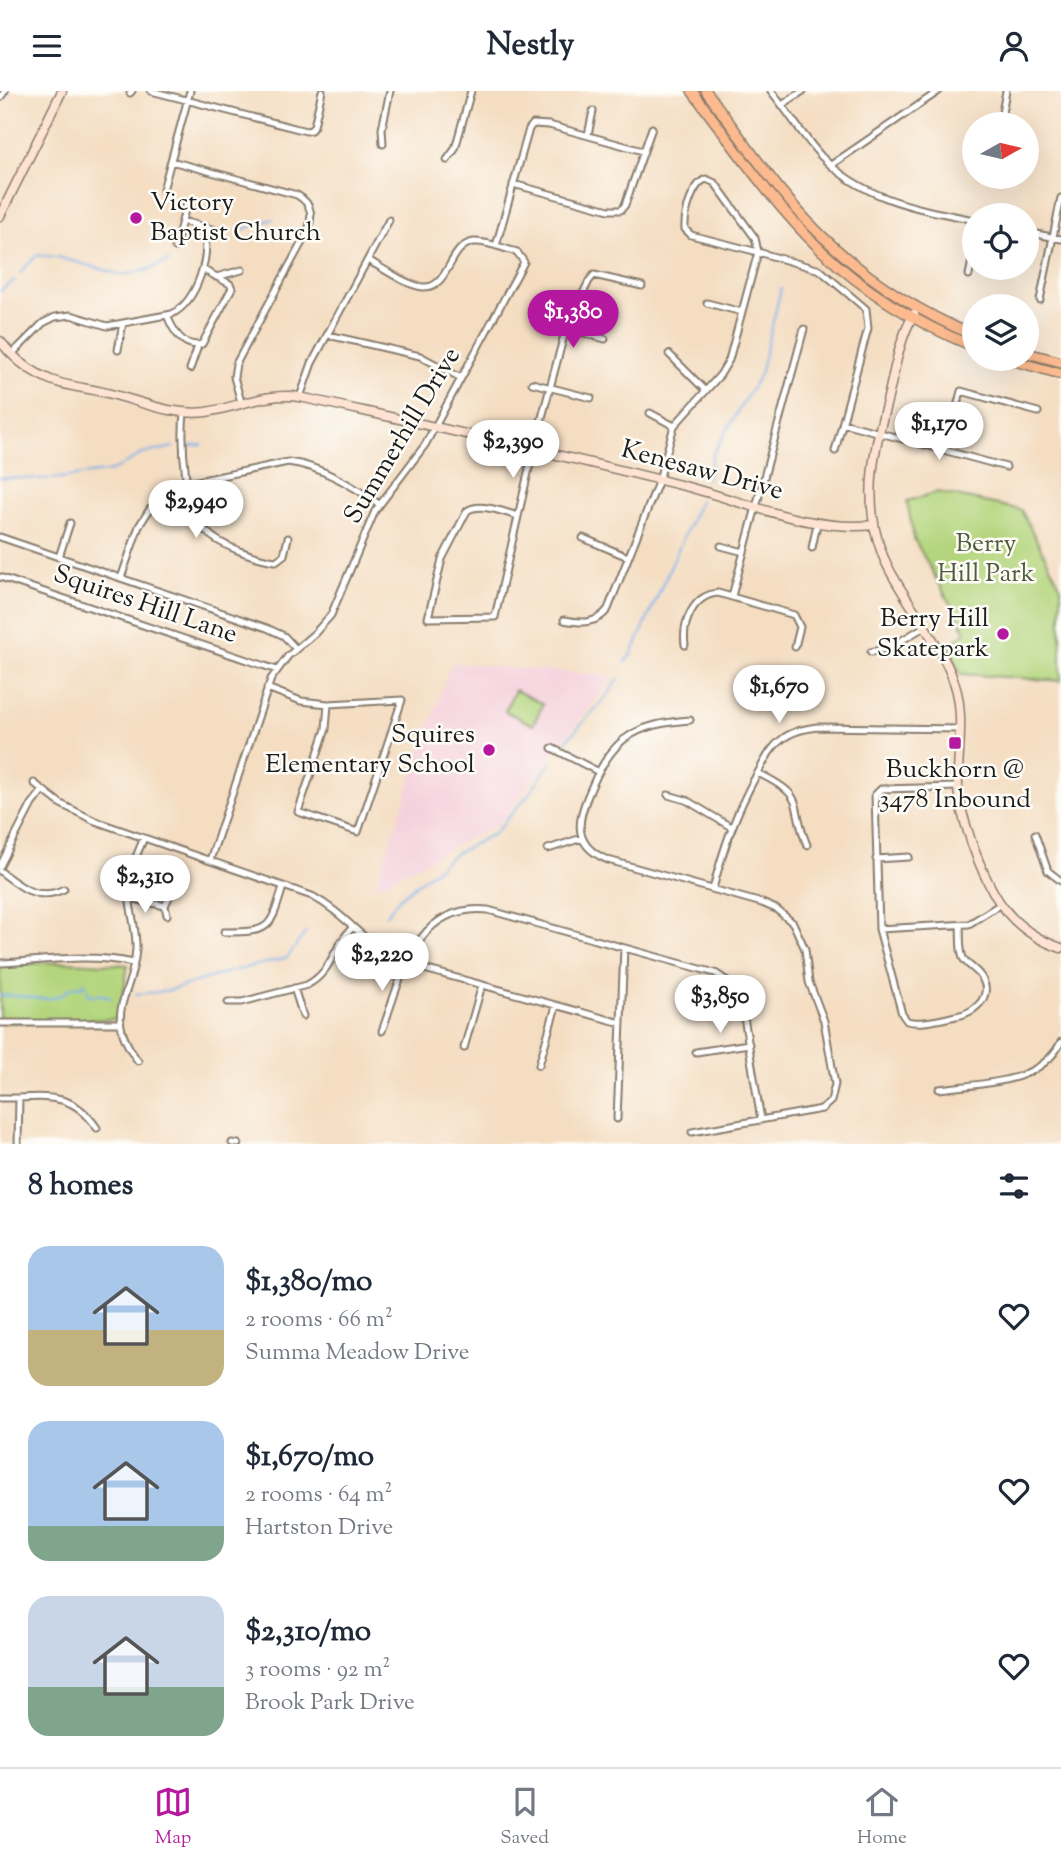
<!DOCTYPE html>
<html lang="en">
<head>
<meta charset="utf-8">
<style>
	:root { --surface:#fff; --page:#f2f2f3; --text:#1f2937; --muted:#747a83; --line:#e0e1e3; --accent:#b5179e }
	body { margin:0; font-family:"Sorts Mill Goudy",serif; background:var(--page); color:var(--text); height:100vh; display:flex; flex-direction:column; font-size:26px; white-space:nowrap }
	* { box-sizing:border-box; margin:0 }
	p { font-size:23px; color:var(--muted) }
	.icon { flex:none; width:38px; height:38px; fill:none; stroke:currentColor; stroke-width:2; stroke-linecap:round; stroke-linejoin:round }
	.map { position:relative; height:1053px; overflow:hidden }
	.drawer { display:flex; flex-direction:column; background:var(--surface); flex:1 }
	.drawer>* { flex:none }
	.needle { width:46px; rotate:82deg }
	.controls { position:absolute; left:962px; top:21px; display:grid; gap:14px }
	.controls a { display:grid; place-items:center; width:77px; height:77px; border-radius:50%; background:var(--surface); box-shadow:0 7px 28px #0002; font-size:35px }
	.price { position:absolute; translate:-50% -60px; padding:0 16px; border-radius:24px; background:#fff; color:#222; font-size:23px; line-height:46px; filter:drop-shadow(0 2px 4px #0008) }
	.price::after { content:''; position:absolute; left:50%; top:42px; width:21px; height:16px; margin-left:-10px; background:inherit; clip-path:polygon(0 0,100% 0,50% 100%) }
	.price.selected { background:var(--accent); color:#fff }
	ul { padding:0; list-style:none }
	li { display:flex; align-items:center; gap:21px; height:175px; padding:0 28px }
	li span { display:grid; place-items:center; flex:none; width:196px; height:140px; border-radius:21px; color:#555 }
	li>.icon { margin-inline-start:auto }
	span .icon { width:84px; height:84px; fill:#fffc; stroke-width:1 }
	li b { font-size:30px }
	h2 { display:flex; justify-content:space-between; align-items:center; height:84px; padding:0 28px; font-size:30px }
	header { display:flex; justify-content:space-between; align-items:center; height:91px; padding:0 28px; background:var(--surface); font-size:32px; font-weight:700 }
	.tabs { display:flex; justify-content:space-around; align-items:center; height:98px; border-top:2px solid var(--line); background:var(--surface); font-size:19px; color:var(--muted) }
	.tabs a { display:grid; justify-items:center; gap:4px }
	.tabs .selected { color:var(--accent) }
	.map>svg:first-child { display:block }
	.built { fill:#f5cfdb }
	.green { fill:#b4d57d; stroke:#68784c; stroke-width:2 }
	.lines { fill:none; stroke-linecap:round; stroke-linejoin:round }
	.stream { stroke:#7cb0e9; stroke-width:2 }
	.street-casing { stroke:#887c6e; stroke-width:9 }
	.secondary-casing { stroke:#887c6e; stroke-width:11 }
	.primary-casing { stroke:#887c6e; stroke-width:12 }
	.street { stroke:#fff; stroke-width:5 }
	.secondary { stroke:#fee3d2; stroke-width:8 }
	.primary { stroke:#fcba8e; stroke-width:9 }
	.poi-dot { fill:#b5179e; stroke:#fdfcf7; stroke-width:2.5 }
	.labels { text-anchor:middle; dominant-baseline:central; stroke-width:5; stroke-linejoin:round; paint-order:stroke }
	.poi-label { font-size:26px; fill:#1c1c1c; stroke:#fdfcf7; text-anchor:end }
	.street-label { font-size:26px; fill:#1c1c1c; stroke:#fdfcf7 }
	.park-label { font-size:26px; fill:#515d3e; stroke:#fdfcf7 }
</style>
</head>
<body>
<header><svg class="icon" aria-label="menu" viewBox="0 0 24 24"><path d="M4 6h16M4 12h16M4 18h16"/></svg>Nestly<svg class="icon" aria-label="person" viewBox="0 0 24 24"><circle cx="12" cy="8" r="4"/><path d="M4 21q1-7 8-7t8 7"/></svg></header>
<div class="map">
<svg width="1061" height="1053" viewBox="0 0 1061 1053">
	<rect width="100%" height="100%" fill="#fdfcf7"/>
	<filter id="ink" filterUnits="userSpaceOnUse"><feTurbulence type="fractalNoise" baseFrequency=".0143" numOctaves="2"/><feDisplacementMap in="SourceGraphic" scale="14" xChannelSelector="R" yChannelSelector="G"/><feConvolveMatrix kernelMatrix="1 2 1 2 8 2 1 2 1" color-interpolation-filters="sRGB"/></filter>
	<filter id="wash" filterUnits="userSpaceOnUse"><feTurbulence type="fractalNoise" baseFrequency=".00686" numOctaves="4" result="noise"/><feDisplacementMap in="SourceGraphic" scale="28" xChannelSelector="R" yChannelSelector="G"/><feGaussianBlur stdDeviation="1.57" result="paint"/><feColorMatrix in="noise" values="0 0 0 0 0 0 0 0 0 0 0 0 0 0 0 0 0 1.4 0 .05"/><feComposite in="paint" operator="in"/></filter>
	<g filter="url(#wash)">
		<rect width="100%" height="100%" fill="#f4ddc1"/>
		<path class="built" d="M451,572L614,585L498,733L375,796Z"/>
		<path class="green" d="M938,401L1021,419L1061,496V590L961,583L948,555L966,541L914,448L907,410Z
			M515,599L543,613L533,634L505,620Z
			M65,871L128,874L119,928L0,932V874Z"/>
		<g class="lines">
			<path class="stream" d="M240,139L273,128
				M20,182L37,164L57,166L123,184L147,179L169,170
				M0,200L15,189
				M190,355L202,354
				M0,387L52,388L112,380L142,363L173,356
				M707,389L713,363L760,283L781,198
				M625,571L632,563L700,409
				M566,650L608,604L619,587
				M386,824L400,806L455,763L495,742L529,703L551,671
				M136,903L167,900L228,881L287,867L306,841
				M0,905C27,901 50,919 71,896H81L85,892L89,904H105L111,907
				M1060,1053L1061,1052"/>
		</g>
	</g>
	<g filter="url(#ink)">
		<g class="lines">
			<g class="street-casing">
				<path id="street" d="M151,0L306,40L311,39L314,35L322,0
					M771,0C788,21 803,45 821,65C863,109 919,118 975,129
					M130,2L132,0
					M0,7L5,0
					M782,14L803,0
					M1000,33L1006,0
					M588,44L593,20
					M383,53L382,38L390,0
					M447,69L455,58L471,0
					M171,70L297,104C313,113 313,126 307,142L236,273L234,286L241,311
					M831,74L939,0
					M706,88L715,92L755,147L758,161L691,144L685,138C684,124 692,93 706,88Z
					M513,93L609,119H621L625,114L652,37
					M163,99L190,0
					M182,130L216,139
					M1027,141L1061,148
					M496,155L529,38L533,33L549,34L643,60
					M175,156L186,115
					M969,184L975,155
					M216,186L242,179
					M1040,209L1061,107
					M707,212L742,221
					M167,224C173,240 184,258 202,253L232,197L230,193L202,178
					M566,237L605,248
					M328,244L420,265L461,287
					M118,259L123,232
					M12,263L43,232L55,226L71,224L107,235L172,223C197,210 212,164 203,136
					M669,263L705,299
					M190,278L198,255
					M532,292L591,307
					M300,306L312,272L389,129
					M184,321C181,352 184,419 207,441C220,455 258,468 276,470L284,464L288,447
					M650,322L674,335
					M843,332L1006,376
					M946,359L961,300L1038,321
					M518,425C503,421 480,411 467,420L442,468L428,527L495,526L533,360L566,237L589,190L594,184L642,195
					M0,446L267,537L284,545L296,558
					M583,447L628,466
					M721,455L744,461
					M812,457L817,433
					M59,466L70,432
					M0,486L277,579
					M121,487L139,435L150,418L165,405L188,392L288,371C321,375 353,395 379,413
					M732,505L804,238
					M564,529C581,532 596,534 608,518L659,389L674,335L720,284L729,269L758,161L820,179L866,218L868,237L835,360
					M685,554C682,532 693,504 718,502L794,524L800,536L795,556
					M871,561L889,557L924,536
					M267,597L301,610L328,613
					M402,609L358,741L298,721L326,638L328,613Z
					M690,629C666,631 643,634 623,649C609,661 600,677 593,693C579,724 568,753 608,769L762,812L776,818L793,832L805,858L809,891L824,930L835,993L831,1010L822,1018L692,1041
					M552,657L599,681
					M758,682C809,707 789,710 807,754
					M34,692L61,713L95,730L312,805C349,825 366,856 406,873L621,932
					M958,696L881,698L875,704L879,838L902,923L907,930C921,934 941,928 956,925C976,922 996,903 979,883C974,877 967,874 963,867C959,857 961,845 960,834
					M668,704L686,709L731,736
					M1035,743L1048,780L1061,790
					M548,758L582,747
					M876,768L909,766
					M210,769L271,588L288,565L315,542L331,524L375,420L425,354L524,171L517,161C504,158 488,150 474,151C448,154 450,198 423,196C408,195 382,177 368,169
					M0,775L32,713L43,699
					M0,780C20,796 38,811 64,798
					M713,798C723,758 736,721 756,685C764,672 769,658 781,649C792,640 804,638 817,636L960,638
					M130,807L165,815
					M167,824L165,815L169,806
					M879,838L969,833L999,814
					M224,841C270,841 270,839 283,796
					M0,872C45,870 88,862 133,872
					M294,897L303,925
					M228,911H242L307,894C333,880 332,857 352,837
					M0,932H120
					M382,940C402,886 414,812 488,819L715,882C729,890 737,899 742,914L761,1029
					M464,957L482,894
					M696,961L749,953
					M138,970C101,920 133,907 136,858C137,838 129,818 129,799C129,780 137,763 144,747
					M539,974L556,915
					M939,998C981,992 1040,994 1061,951
					M0,1007C42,1008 70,997 97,1037
					M617,1028L624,857
					M232,1052L238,1053
					M18,1053L19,1007"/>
			</g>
			<g class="secondary-casing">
				<path id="secondary" d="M0,125L62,0
					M914,223C898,249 894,285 886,314C872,365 863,415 883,465C892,487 906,506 918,525C933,549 950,573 957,601C964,632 957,665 958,696C959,716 966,734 972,753C990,802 1008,839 1061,857
					M0,250C11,264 24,276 40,284C62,296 84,296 107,302C140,310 171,325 206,321C239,316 266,301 300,306C430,335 560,363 688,396C749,412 811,441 874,434"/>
			</g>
			<g class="primary-casing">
				<path id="primary" d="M692,0C733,54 772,112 821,159C866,202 918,233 975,256
					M706,0C746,53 784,112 835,157C877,195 923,223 975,245
					M1027,262L1061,271
					M1008,268L1061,283"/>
			</g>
			<use href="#street" class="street"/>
			<use href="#secondary" class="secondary"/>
			<use href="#primary" class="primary"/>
		</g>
	</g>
	<g class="poi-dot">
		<circle cx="136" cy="127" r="7"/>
		<circle cx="1003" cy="543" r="7"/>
		<rect x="948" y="645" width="14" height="14" rx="3.5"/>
		<circle cx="489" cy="659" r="7"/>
	</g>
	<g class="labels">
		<g class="poi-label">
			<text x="150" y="112" text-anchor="start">Victory<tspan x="150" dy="30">Baptist Church</tspan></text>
			<text x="989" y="528">Berry Hill<tspan x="989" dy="30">Skatepark</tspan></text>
			<text x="475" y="644">Squires<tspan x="475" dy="30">Elementary School</tspan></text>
			<text x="955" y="679" text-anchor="middle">Buckhorn @<tspan x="955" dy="30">3478 Inbound</tspan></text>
		</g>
		<g class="street-label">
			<text transform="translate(403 345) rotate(-59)">Summerhill Drive</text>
			<text transform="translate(702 380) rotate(15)">Kenesaw Drive</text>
			<text transform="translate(145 514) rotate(19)">Squires Hill Lane</text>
		</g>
		<g class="park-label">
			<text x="986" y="453">Berry<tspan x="986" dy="30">Hill Park</tspan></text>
		</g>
	</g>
</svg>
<div class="controls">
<a><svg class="needle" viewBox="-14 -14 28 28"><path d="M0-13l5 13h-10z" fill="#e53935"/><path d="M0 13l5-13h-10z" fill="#747a83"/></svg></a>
<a><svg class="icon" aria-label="locate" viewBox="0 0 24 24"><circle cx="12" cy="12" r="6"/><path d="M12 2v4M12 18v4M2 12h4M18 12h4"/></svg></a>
<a><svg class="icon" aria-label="layers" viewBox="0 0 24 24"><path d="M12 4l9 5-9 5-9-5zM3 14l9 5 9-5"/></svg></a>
</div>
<b class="price selected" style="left:573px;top:259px">$1,380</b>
<b class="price" style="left:939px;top:371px">$1,170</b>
<b class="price" style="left:513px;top:389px">$2,390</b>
<b class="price" style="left:196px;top:449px">$2,940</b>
<b class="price" style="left:779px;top:634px">$1,670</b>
<b class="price" style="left:145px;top:824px">$2,310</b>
<b class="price" style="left:382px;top:902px">$2,220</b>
<b class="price" style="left:720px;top:944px">$3,850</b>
</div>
<section class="drawer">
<h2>8 homes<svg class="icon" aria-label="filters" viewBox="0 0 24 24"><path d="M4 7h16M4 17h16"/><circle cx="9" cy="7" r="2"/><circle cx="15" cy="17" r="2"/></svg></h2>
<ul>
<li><span style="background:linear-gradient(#a9c7e8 60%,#c2b280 0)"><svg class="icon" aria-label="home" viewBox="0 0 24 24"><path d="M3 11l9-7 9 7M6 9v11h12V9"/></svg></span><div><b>$1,380/mo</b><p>2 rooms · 66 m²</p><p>Summa Meadow Drive</p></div><svg class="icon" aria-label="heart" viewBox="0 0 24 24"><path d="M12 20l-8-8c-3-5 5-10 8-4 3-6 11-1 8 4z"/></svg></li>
<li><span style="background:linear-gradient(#a9c7e8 75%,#7fa58c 0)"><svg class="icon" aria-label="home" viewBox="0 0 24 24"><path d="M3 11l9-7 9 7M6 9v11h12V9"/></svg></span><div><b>$1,670/mo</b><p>2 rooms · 64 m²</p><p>Hartston Drive</p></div><svg class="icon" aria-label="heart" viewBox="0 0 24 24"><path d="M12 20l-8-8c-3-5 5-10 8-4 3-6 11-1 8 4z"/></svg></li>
<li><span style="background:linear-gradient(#c9d6e8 65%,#7fa58c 0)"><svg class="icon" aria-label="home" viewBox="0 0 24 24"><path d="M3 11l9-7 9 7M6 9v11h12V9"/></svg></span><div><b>$2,310/mo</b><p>3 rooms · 92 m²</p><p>Brook Park Drive</p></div><svg class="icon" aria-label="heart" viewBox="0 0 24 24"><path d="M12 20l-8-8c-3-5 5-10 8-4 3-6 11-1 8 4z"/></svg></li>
</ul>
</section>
<nav class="tabs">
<a class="selected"><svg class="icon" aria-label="map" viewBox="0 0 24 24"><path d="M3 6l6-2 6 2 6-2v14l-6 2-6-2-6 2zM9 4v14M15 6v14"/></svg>Map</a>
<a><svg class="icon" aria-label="saved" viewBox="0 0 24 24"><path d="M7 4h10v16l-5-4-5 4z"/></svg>Saved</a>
<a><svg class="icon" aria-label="home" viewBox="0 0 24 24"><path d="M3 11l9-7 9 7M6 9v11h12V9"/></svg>Home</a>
</nav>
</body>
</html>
